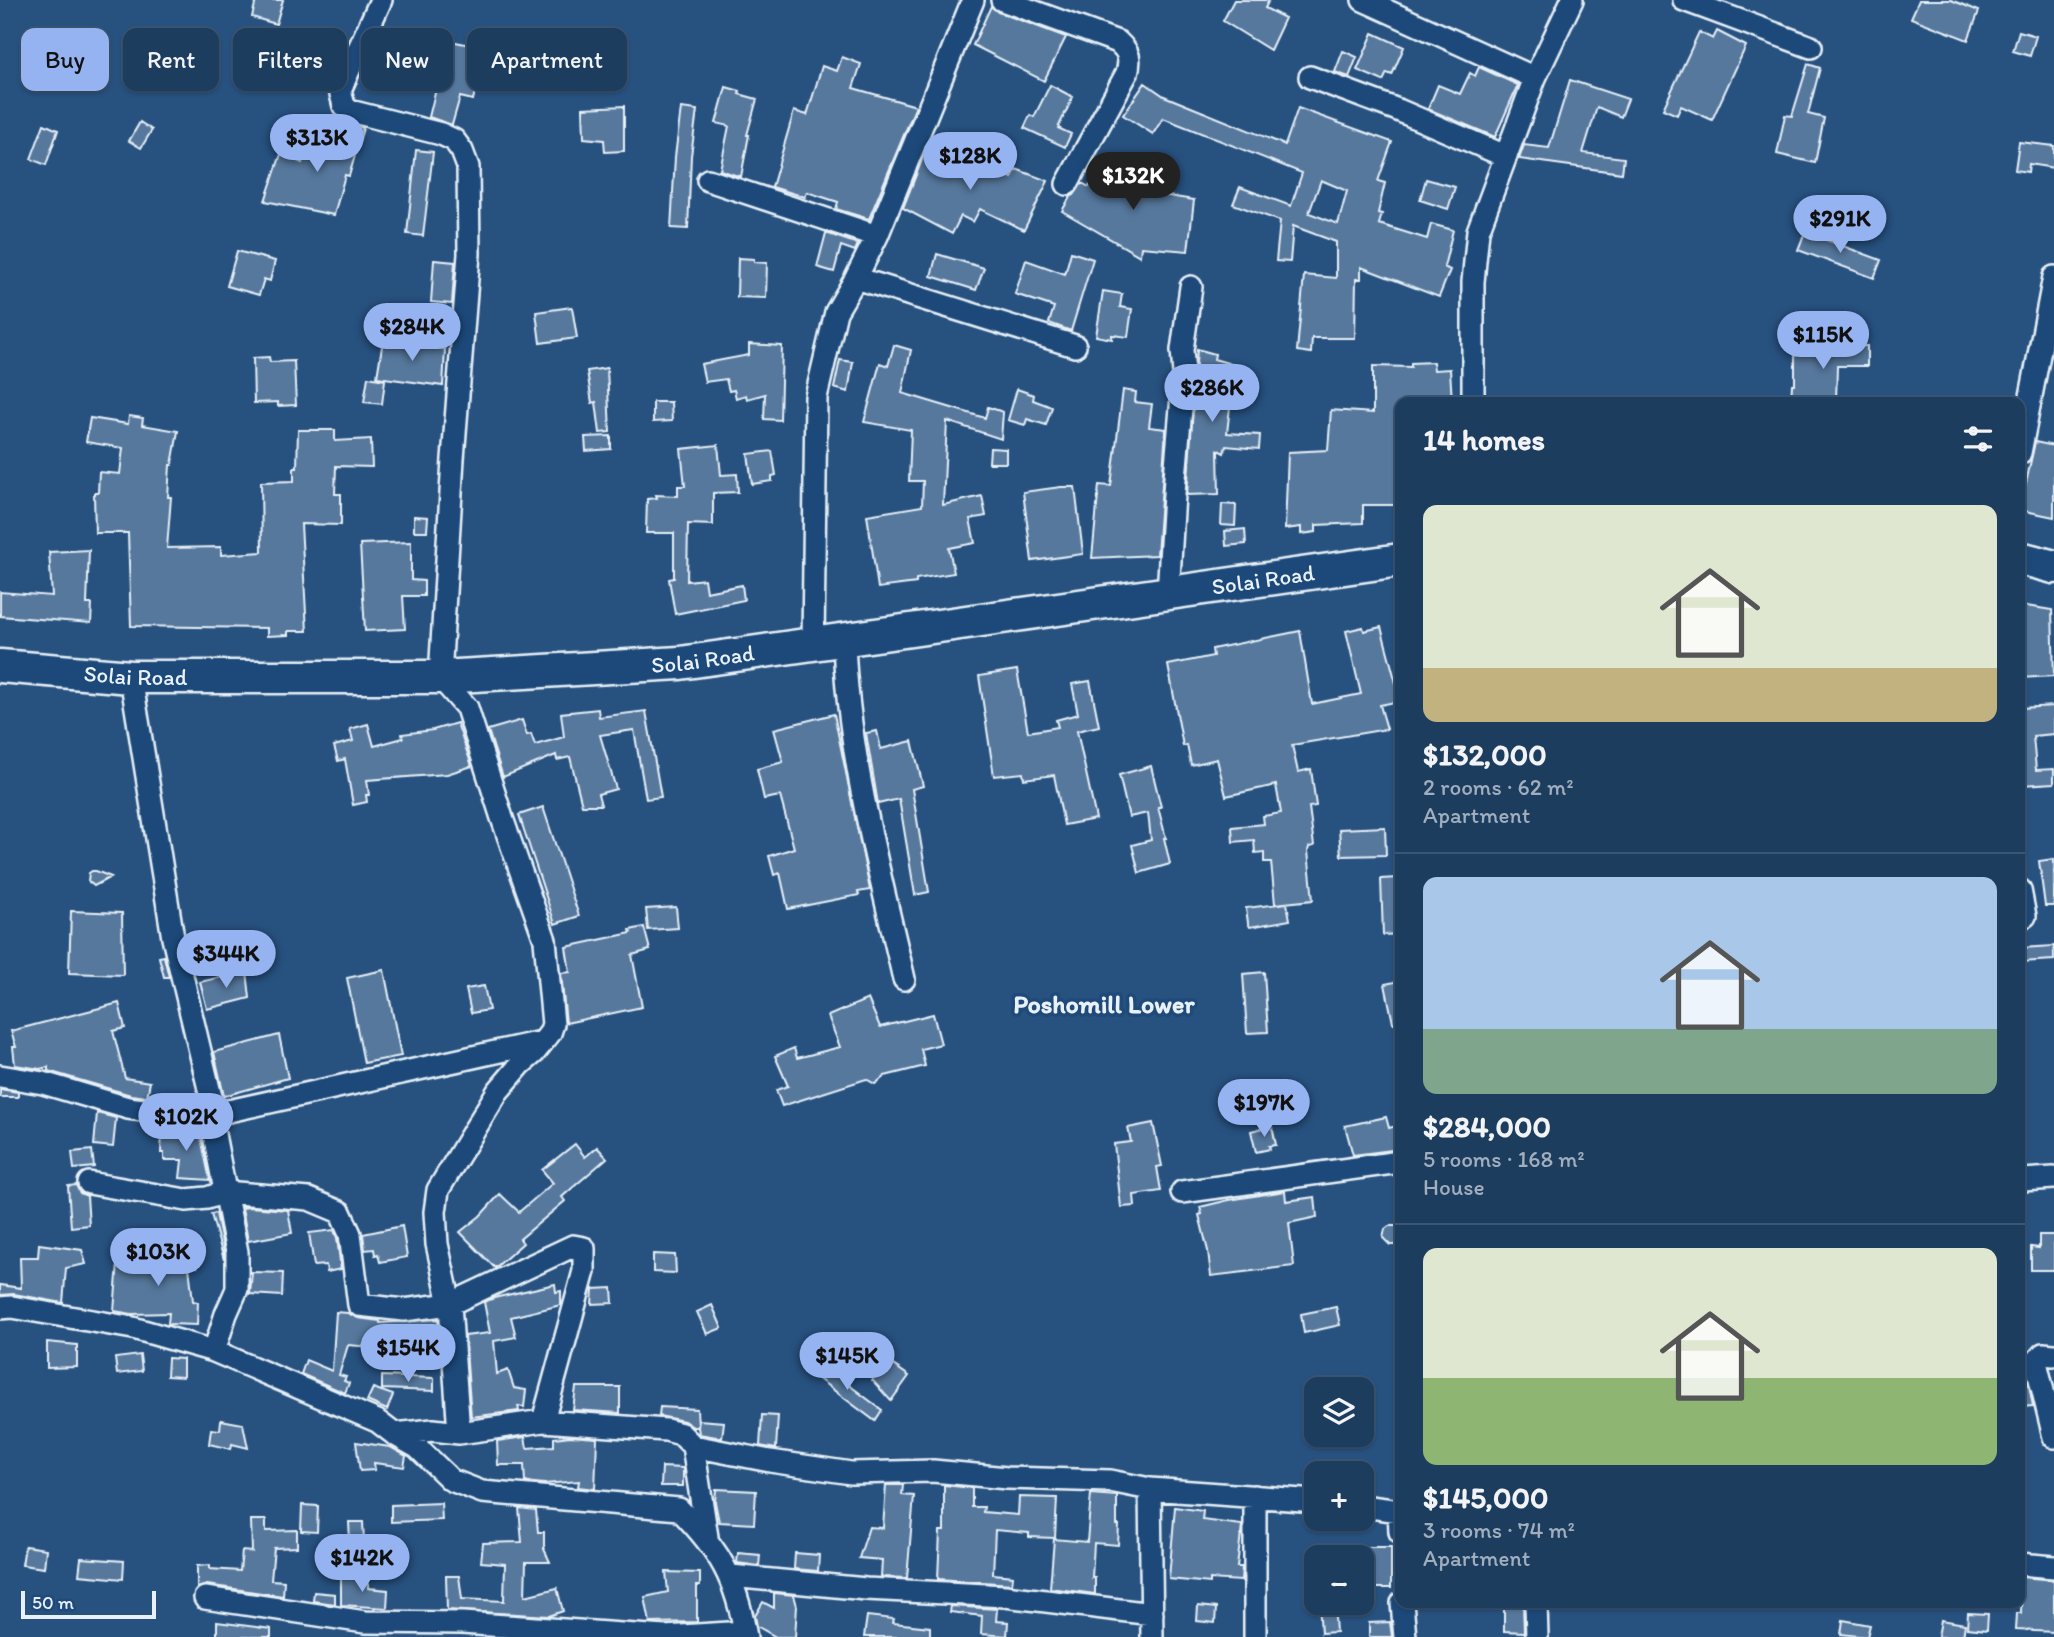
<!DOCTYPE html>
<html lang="en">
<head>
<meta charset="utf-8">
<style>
	:root { --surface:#1d3d5f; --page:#2a4868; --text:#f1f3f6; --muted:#a0aebd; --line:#3b5674; --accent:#95b2f1 }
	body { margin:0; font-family:Itim,sans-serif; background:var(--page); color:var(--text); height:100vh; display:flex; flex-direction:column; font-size:26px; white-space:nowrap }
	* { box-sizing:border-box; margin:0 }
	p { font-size:23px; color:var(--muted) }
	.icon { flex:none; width:38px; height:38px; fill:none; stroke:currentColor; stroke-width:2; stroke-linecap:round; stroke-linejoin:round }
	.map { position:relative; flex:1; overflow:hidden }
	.drawer { position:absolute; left:1395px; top:397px; width:630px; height:1211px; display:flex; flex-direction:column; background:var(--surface); border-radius:14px; box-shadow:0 2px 5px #0004,0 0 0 2px var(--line) }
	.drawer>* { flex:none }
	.hud { position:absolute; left:21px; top:28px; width:665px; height:63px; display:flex; gap:14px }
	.buttons { position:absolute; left:1304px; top:1377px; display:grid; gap:14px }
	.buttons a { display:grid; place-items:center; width:70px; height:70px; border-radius:14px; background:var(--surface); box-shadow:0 2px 5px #0004,0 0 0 2px var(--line); font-size:35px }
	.scale { position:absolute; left:21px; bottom:18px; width:135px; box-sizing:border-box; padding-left:7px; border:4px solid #e8f1f8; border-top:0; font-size:19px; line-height:24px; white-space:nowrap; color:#e8f1f8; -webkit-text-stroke:5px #1f4a7a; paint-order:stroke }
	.price { position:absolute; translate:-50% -60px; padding:0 16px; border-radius:24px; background:var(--accent); color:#111; font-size:23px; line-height:46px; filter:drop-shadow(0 2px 4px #0008) }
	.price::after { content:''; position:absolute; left:50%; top:42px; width:21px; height:16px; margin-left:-10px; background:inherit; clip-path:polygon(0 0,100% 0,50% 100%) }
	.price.on { background:#222; color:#fff }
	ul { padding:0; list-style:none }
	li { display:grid; align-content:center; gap:14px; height:371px; padding:0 28px }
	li+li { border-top:2px solid var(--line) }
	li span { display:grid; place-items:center; height:217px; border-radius:14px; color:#555 }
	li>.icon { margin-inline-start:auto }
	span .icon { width:126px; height:126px; fill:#fffc; stroke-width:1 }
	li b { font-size:30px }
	h2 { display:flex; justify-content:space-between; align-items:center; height:84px; padding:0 28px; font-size:30px }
	.tag { padding:0 24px; border-radius:14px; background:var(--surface); box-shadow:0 2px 5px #0004,0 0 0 2px var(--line); font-size:24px; line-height:63px }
	.tag.on { background:var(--accent); color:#111 }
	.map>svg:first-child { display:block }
	.building { fill:#57789d; stroke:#e8f1f8; stroke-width:2; fill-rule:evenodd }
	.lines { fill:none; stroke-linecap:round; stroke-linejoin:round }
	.minor-casing { stroke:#e8f1f8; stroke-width:26 }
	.highway-casing { stroke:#e8f1f8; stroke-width:37 }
	.minor { stroke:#1f4a7a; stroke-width:21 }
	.highway { stroke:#1f4a7a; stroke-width:32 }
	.labels { text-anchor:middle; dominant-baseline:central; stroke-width:7; stroke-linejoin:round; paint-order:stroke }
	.street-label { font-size:23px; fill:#e8f1f8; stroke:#1f4a7a }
	.quarter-label { font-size:26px; font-weight:bold; fill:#e8f1f8; stroke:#1f4a7a }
</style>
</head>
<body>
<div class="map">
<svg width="2054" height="1637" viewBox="0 0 2054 1637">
	<rect width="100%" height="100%" fill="#27517f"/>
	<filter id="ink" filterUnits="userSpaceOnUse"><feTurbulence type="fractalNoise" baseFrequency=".0143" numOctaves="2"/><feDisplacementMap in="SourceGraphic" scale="14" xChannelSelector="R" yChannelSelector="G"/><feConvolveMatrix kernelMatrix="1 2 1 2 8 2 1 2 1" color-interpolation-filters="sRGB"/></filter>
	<g filter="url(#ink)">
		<path class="building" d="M256,0H283L276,24L252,17Z
			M1234,0H1269L1265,8L1285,18L1270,50L1223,21Z
			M1919,0H1951L1979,11L1968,40L1911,18Z
			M991,6L998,12L1066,37L1044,81L973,45Z
			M1717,31L1746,46L1712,120L1681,106L1677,115L1663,109L1699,32L1713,39Z
			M2019,31L2036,36L2030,56L2013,51Z
			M406,32L419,38L402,74L390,69Z
			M1373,33L1404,47L1392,75L1387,73L1383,81L1357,70Z
			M446,40L485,48L473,100L460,97L452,125L429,117L439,77L411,72L414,50L443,55Z
			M1343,51L1357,57L1349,77L1335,72Z
			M842,57L861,64L853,88L916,106L869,219L836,209L838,202L807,192L805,197L772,187L794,111L807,115L822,66L837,71Z
			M1808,64L1820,68L1808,114L1824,118L1815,163L1777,154L1785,115L1792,116Z
			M1479,67L1518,85L1495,137L1428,109L1438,85L1460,94L1470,73L1475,76Z
			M1570,80L1628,99L1621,117L1597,107L1583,153L1624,158L1622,173L1519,159L1524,145L1549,148Z
			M1145,83L1164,96L1285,145L1298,108L1392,142L1378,181L1385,183L1378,213L1382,214L1379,224L1427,239L1431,224L1453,230L1444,267L1450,270L1439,297L1361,267V279H1356L1355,338H1312L1311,353L1297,351L1304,275L1336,278V242L1293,226L1290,262L1276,261L1280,221L1233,204L1240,187L1291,206L1302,173L1163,118L1153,134L1123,115ZM1321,180L1347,191L1338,224L1309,213Z
			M1050,85L1073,97L1058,128L1071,134L1065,147L1024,128L1030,115L1034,117Z
			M726,87L740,91L739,94L757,99L747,135H749L741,177L720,170L729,126L716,123Z
			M624,106V151L605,152L604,140L584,138L583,108Z
			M681,108L697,110L691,156L688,229L671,228L675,157Z
			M338,119L363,128L349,176L345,175L334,215L265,201L281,154L302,163L306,152L325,158Z
			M140,122L152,130L141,148L129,141Z
			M44,124L58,130L46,165L31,159Z
			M929,142L1000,175L1001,173L1012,178L1016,169L1048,181L1024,230L980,209L973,222L961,216L952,234L903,208Z
			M2019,142L2054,146V168L2029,164L2028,172L2015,170Z
			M416,150L433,152L423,236L407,234Z
			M1104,164L1146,192L1147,175L1164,177L1162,195L1194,200L1188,251L1141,247L1140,256L1062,211L1070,197L1074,195L1082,183L1089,187Z
			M1426,179L1455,187L1448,209L1420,200Z
			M1805,232L1881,260L1874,278L1798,250Z
			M826,233L858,244L855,251L841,246L834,272L817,267Z
			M237,251L275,261L270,281L264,279L259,295L227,286Z
			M1071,252L1093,259L1071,331L1049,323L1054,307L1015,294L1026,260L1065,274Z
			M937,254L984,268L976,290L931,276Z
			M738,258L754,259V262L767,263L766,298L737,297Z
			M434,260L455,262L452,304L431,302Z
			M1103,291L1122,294L1120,307L1132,309L1128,337L1112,335V339L1096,336Z
			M572,307L577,338L540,343L536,312Z
			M383,340L445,349L443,386L377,377Z
			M749,344L782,346L780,420L764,419L765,394L747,399L746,395L736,398L734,390L729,391L726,379L705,382L701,364L749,355Z
			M894,345L911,350L902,393L985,418L988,407L1003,412L1001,439L947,421L943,505L982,496L986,516L970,519L975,543L949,548L954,573L916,579V583L878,588L867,515L922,506L923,481H909L911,430L864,422L880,363L888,366Z
			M1795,346H1867V366H1837L1836,402H1791L1792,384H1795Z
			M1197,349L1215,354L1214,359L1238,366L1233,381L1227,433L1260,435L1259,449L1226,446L1224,453L1218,450L1219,494L1187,495Z
			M269,357L270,362L294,361L296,405L278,406V402L254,403L253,358Z
			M840,360L853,362L848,392L834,388Z
			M1433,362L1434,370L1450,369L1452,402H1400V505H1363V523L1316,525V532L1301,534V527L1285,529L1288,452L1328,450L1331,410L1373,413V366L1411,367V363Z
			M607,368L610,432L600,433L596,402L592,403L587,371Z
			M368,377L385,380L382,404L364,402Z
			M1017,389L1034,395L1033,400L1052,407L1046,425L1027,419L1025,425L1008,420Z
			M1123,390L1136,392L1135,402L1152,404L1149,427L1166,429L1157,555L1092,558L1099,485L1111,486Z
			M653,402H671L672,421L653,422Z
			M129,416L143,418L142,425L178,431L172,465H170L168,497H171L167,548L221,547V555L262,552L261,482L294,481V468H297L298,430H335V441L371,439L372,467L336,466L335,494H341V525L301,524L307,631H288V635L267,636V628L131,626L128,533H95L94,493H98L99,472L120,474L123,448L86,442L90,418L128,424Z
			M611,436V449L586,451L585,437Z
			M2035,442L2054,446V517L2020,510Z
			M718,445L721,475L737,474L738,492L713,493V525L688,524L687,581L704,579L706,592L742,585L744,600L675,614L669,579L674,578V533H646L647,499L657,498L656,495L678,496V486H685L681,449Z
			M990,448L1006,449V463H989Z
			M772,451L776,475L772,476V481L752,484L748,454Z
			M1061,487H1075L1083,554L1032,561L1023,492Z
			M1222,504L1236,505L1235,526L1221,525Z
			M414,516L428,517L427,531H414Z
			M1245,529L1246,544L1226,546L1225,531Z
			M411,542V580L424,581V596H403L405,629L365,631L360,544Z
			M89,550L87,604H92L91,623L0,616V592L52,596L49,552Z
			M2020,605L2052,610L2054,676L2020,678Z
			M1363,627L1364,631L1381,627L1396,683L1400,682V701L1380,705L1387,729L1292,745L1298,772L1311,769L1316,806L1309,807L1314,846L1309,847L1308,851L1313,900L1275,904L1271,862H1264V852L1255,853L1254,840L1233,842L1232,827L1264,824L1263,816L1281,813L1276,785L1226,796L1217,759L1191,765L1187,745L1183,746L1168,665L1213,656L1212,649L1300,631L1312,704L1361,694L1346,631Z
			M1017,670L1028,732L1058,727L1056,720L1078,714L1072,684L1090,681L1099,726L1077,731L1096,819L1064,825L1054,775L1024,779L1023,773L994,776L979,676Z
			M2054,706V734L2033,736L2036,770L2054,769V783L2022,785L2020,708Z
			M598,709L599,717L646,711L661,797L646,799L634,730L600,735L616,789L598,794L601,805H582L570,757L557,760L556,755L503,777L488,730L522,720L527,735L531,734L535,745L564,737L561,713Z
			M834,714L870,890L858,892L859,895L788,909L780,873L774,875L769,856L794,848L780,796L764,799L757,769L783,762L774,729Z
			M457,723L472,766L447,774L367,780L369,795H366L367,802L353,805L345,759L338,761L334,746L353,741L350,729L368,724L374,746L403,738L402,734L433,730Z
			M877,731L881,749L912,741L923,786L912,789L929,892L915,895L899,799L878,804L866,733Z
			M1151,766L1161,807H1158L1166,838H1164L1170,864L1139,873L1132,845L1151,840L1148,813L1129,817L1119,775Z
			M543,807L579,916L555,924L519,815Z
			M1385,827L1386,855L1341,856L1339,829Z
			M2054,859V906H2045L2039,861Z
			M92,871H96L111,877L94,886L88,881L89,873Z
			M1397,878V886H1400V934L1383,935L1381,879Z
			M1287,903L1290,920L1250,927L1248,923L1246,908Z
			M676,907L678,928L648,930L646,909Z
			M71,911L122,913L123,975L69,973Z
			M644,927L650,950L632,955L642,1007L566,1023L561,973L570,972L566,947L631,933L630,930Z
			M2054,946V960L2020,962V948Z
			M164,956L169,977H164L159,957Z
			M384,970L401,1056L364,1063L347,978Z
			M247,971L250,998L207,1009L200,982Z
			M1264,972L1268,1032L1247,1033L1243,974Z
			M1400,981V1023H1393L1385,984Z
			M484,986L489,1010L471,1013L466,989Z
			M868,999L880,1027L933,1014L941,1044L921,1049L925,1066L885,1076L875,1084L866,1079L782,1106L776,1090L788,1086L775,1056L794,1048L797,1058L840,1047L828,1016Z
			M119,1003L125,1028L113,1031L125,1078L150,1082L147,1097L131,1095L48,1071V1067L40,1069L15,1065L13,1047H16L11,1031Z
			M279,1035L288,1078L224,1096L214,1052Z
			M0,1089L18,1092V1097H0Z
			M97,1113L116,1118L113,1147L94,1145Z
			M1386,1117L1389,1128L1400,1125V1149L1353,1155L1345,1126Z
			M1153,1123L1162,1166L1157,1167L1161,1191L1134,1195L1135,1206L1121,1207L1114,1144L1131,1142L1128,1128Z
			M1272,1126L1276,1145L1269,1146L1270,1149L1256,1152L1251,1131Z
			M162,1130L200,1133L210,1180L180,1178L182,1160H164V1153H161Z
			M575,1144L585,1157L597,1147L607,1158L562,1197L565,1201L520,1239L523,1243L495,1268L460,1232L480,1216L500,1194L519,1212L553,1183L542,1170Z
			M92,1150L94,1167L74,1169L72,1152Z
			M76,1185L80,1193L87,1196L89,1225L71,1227L68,1186Z
			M1285,1191L1286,1201L1315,1197L1317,1217L1289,1223L1294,1266L1211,1276L1208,1251L1199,1215L1202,1214L1200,1207L1229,1200Z
			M249,1207L288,1210L292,1233L248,1241L242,1208Z
			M216,1213L224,1253V1260L211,1214Z
			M402,1226L407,1257L380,1262L378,1254L375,1255L374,1249L365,1250L363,1234Z
			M1389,1226H1400V1242L1395,1245H1390L1383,1238L1385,1229Z
			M334,1230L337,1238L341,1269L327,1272L326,1265L314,1266L309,1233Z
			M2039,1235H2054V1270H2031V1247L2039,1248Z
			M39,1244L82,1250L86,1264L66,1268L63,1303L14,1294L0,1295V1285L21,1288L20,1257H38Z
			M169,1249L192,1251L197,1267H189L193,1301L198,1302L197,1325L168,1324L169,1313L132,1314L114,1311L118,1263L168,1261Z
			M653,1254L675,1255L676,1273L653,1272Z
			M252,1272L283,1273L282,1296L250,1294Z
			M555,1284L556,1292L561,1291V1305L511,1317L516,1337L494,1341L497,1374L508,1370L514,1388L526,1390L524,1407L518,1406L519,1411L471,1417L465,1336L490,1333L484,1302L494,1298Z
			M612,1288L613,1303L592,1304L593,1289Z
			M712,1305L722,1328L707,1334L697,1312Z
			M1336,1307L1340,1325L1304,1333L1301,1314Z
			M336,1312L348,1313L358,1318L380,1321V1323L438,1319L440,1350L409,1351L410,1358H385L384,1348L348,1345L339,1375L346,1377L344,1381L349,1383L345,1393L301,1374L306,1360L332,1371Z
			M47,1342L77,1345V1367L47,1368Z
			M2020,1352L2024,1358L2033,1406L2020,1407Z
			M140,1355L142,1371L117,1374L115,1358Z
			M168,1358L183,1359V1377L167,1376Z
			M886,1360L909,1376L891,1401L872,1380Z
			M820,1363L882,1410L875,1421L812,1374Z
			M382,1376L434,1378V1391L382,1389Z
			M576,1387H620V1413L573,1410Z
			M373,1388L393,1395L387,1410L367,1401Z
			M660,1407L697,1409L698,1427L699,1420L724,1422L722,1438L699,1434L698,1427H693L684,1421L659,1416Z
			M762,1415L778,1416L776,1449L760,1446Z
			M221,1420L243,1424L248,1448L232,1444L231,1449L209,1444L211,1429L220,1430Z
			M570,1436L597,1438L595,1489L578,1487L579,1481L544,1484L525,1482L524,1465H498L497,1441L525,1437L527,1448L554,1446V1438Z
			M356,1442L390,1447L406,1456L404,1467L374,1463L375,1470L360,1471Z
			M662,1467L683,1468V1486H661Z
			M886,1485H903L902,1495L914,1496L907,1578L881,1577L882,1560L859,1558L869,1527L883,1528Z
			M944,1485L972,1488V1507H984L983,1512L1018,1515L1019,1497L1057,1498L1055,1538L1029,1537V1533L995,1530L993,1574L1013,1576L1012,1584L938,1579L940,1531H944Z
			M716,1489L756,1491L754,1524L719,1522L715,1502Z
			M1091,1494L1117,1496V1525H1119L1118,1545L1094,1543L1092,1578H1095V1594L1050,1588L1054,1539L1087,1542Z
			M441,1503L442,1520L391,1522V1505Z
			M302,1505L318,1506L317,1532L301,1531Z
			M1175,1507L1203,1511L1202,1520L1242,1525L1237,1567H1242L1241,1581L1210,1579V1583L1169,1579Z
			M519,1508L536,1510L538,1532H544V1549L550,1562H526L525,1596L557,1588L563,1611L549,1616L447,1610L446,1576H459L462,1599L504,1601L505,1564L481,1562L483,1543L522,1542Z
			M251,1520H266V1531L297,1530V1547L274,1548L271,1580L284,1581L283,1596L207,1585L197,1588V1566L210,1565V1569L240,1571L242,1551L252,1552Z
			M349,1522H363L364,1541L350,1542Z
			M25,1546L46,1549L44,1568L22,1565Z
			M1362,1547H1391V1588H1362Z
			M738,1553L760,1555L759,1566L737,1563Z
			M795,1553L819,1555L818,1571L794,1569Z
			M81,1558L124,1561L123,1579L79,1575Z
			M666,1572L700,1573V1586H697V1622L650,1623L645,1597L668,1592Z
			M341,1577L361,1578V1583L368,1584V1588L388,1590L387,1608L341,1605Z
			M2022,1577L2054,1580V1632L2016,1630L2017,1613H2021Z
			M314,1592L335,1594V1604L313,1601Z
			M774,1593L794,1595L797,1606L795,1637H776L757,1626L755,1616L763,1602L774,1608Z
			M1319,1603H1334L1336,1632L1321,1633Z
			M1504,1603H1523L1524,1632L1504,1631Z
			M951,1606L997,1609L996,1621L1008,1622L1007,1636L981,1634L982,1616L950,1612Z
			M1198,1606L1216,1608L1215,1623L1197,1621Z
			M1968,1613L1988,1614L1987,1630L1967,1628Z
			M867,1616L894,1619L893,1623L930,1627V1637H864Z
			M1843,1620L1870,1625L1867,1637L1841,1634Z
			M1941,1620L1965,1624L1963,1637H1938Z
			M217,1622L271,1629V1637H217Z
			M1390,1622L1392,1637H1369V1623Z"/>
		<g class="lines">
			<g class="minor-casing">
				<path id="minor" d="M381,0L340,90L344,106L350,111L441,134L454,140L462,151L468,167L469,254L453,459L440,677L467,708L502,818L545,940L553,1024L550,1033L534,1053L521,1064L498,1091L438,1190L435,1212L437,1244L450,1304L459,1433
					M1002,0L1118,42C1129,52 1131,58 1127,73L1067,184
					M1363,0L1535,78
					M1684,0L1811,47
					M1310,77L1398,110L1505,156
					M708,180L877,236
					M856,278L1075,346
					M1473,402V282L1478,231L1535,78L1572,0
					M2020,453L2054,277
					M1168,594L1175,478L1184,373L1182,350L1191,287
					M844,640C847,751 879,870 904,979
					M813,644L816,397L836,312L856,278L877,236L973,0
					M131,677L173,938L215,1114L211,1119L237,1252V1289L226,1314L214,1351
					M2020,890L2025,916
					M0,1076L43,1083L128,1108L211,1119
					M215,1114L541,1042
					M2022,1180L2054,1178
					M89,1183L186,1200L207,1198L225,1192L309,1199L340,1212L350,1234L359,1305L404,1310L450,1304L573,1246L584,1248V1271L543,1421
					M1182,1192L1400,1162
					M0,1308L12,1307L133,1328L214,1351L377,1421L394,1434L417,1447L451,1480L482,1492L679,1509C720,1551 736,1578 746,1637
					M2054,1355L2043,1354L2036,1362L2054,1437
					M394,1434L433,1430L459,1433L543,1421L666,1430L681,1434L693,1446L707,1537
					M693,1446L770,1461L851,1473L933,1471L1007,1478L1110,1481L1150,1489L1152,1637
					M1150,1489L1316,1501
					M1362,1506L1400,1511
					M1399,1511L1400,1532
					M2020,1564L2054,1567
					M731,1576L866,1589L1005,1596L1152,1614
					M205,1598L365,1622L462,1623L665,1637L745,1632
					M1402,1603L1405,1637
					M1536,1603L1537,1637
					M1255,1637V1496"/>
			</g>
			<g class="highway-casing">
				<g id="highway">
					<path d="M2020,558L2054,567"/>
					<path id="s1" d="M0,666L131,677H440L680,663L1400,560"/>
				</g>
			</g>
			<use href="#minor" class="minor"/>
			<use href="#highway" class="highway"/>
		</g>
	</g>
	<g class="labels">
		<g class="street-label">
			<text stroke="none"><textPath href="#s1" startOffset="1270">Solai Road</textPath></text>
			<text stroke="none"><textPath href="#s1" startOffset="704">Solai Road</textPath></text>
			<text stroke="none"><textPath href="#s1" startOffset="136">Solai Road</textPath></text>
		</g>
		<g class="quarter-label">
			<text x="1104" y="1004">Poshomill Lower</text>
		</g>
	</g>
</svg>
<div class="buttons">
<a><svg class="icon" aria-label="layers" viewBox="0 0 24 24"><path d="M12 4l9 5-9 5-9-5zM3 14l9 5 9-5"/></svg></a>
<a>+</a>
<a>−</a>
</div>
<div class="scale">50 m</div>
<b class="price" style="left:317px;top:174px">$313K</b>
<b class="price" style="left:970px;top:192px">$128K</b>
<b class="price on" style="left:1133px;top:212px">$132K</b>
<b class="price" style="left:1840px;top:255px">$291K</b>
<b class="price" style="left:412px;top:363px">$284K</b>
<b class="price" style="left:1823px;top:371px">$115K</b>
<b class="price" style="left:1212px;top:424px">$286K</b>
<b class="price" style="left:226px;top:990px">$344K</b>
<b class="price" style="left:1264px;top:1139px">$197K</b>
<b class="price" style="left:186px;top:1153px">$102K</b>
<b class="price" style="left:158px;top:1288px">$103K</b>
<b class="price" style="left:408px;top:1384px">$154K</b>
<b class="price" style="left:847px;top:1392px">$145K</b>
<b class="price" style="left:362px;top:1594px">$142K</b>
<div class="hud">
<a class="tag on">Buy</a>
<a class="tag">Rent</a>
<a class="tag">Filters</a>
<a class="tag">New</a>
<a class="tag">Apartment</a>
</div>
<section class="drawer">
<h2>14 homes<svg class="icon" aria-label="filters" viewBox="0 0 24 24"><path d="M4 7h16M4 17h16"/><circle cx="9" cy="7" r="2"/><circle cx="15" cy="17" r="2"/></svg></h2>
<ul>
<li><span style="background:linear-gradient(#dfe7d0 75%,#c2b280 0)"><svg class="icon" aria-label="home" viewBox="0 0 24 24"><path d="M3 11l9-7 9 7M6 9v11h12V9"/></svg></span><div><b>$132,000</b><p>2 rooms · 62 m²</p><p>Apartment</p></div></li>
<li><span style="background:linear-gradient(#a9c7e8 70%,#7fa58c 0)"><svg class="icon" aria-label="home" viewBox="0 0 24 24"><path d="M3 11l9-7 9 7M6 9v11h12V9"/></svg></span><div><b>$284,000</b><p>5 rooms · 168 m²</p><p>House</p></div></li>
<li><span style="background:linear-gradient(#dfe7d0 60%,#8fb573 0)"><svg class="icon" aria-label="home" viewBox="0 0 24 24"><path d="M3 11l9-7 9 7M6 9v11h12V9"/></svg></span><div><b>$145,000</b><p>3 rooms · 74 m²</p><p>Apartment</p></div></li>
</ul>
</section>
</div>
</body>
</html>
